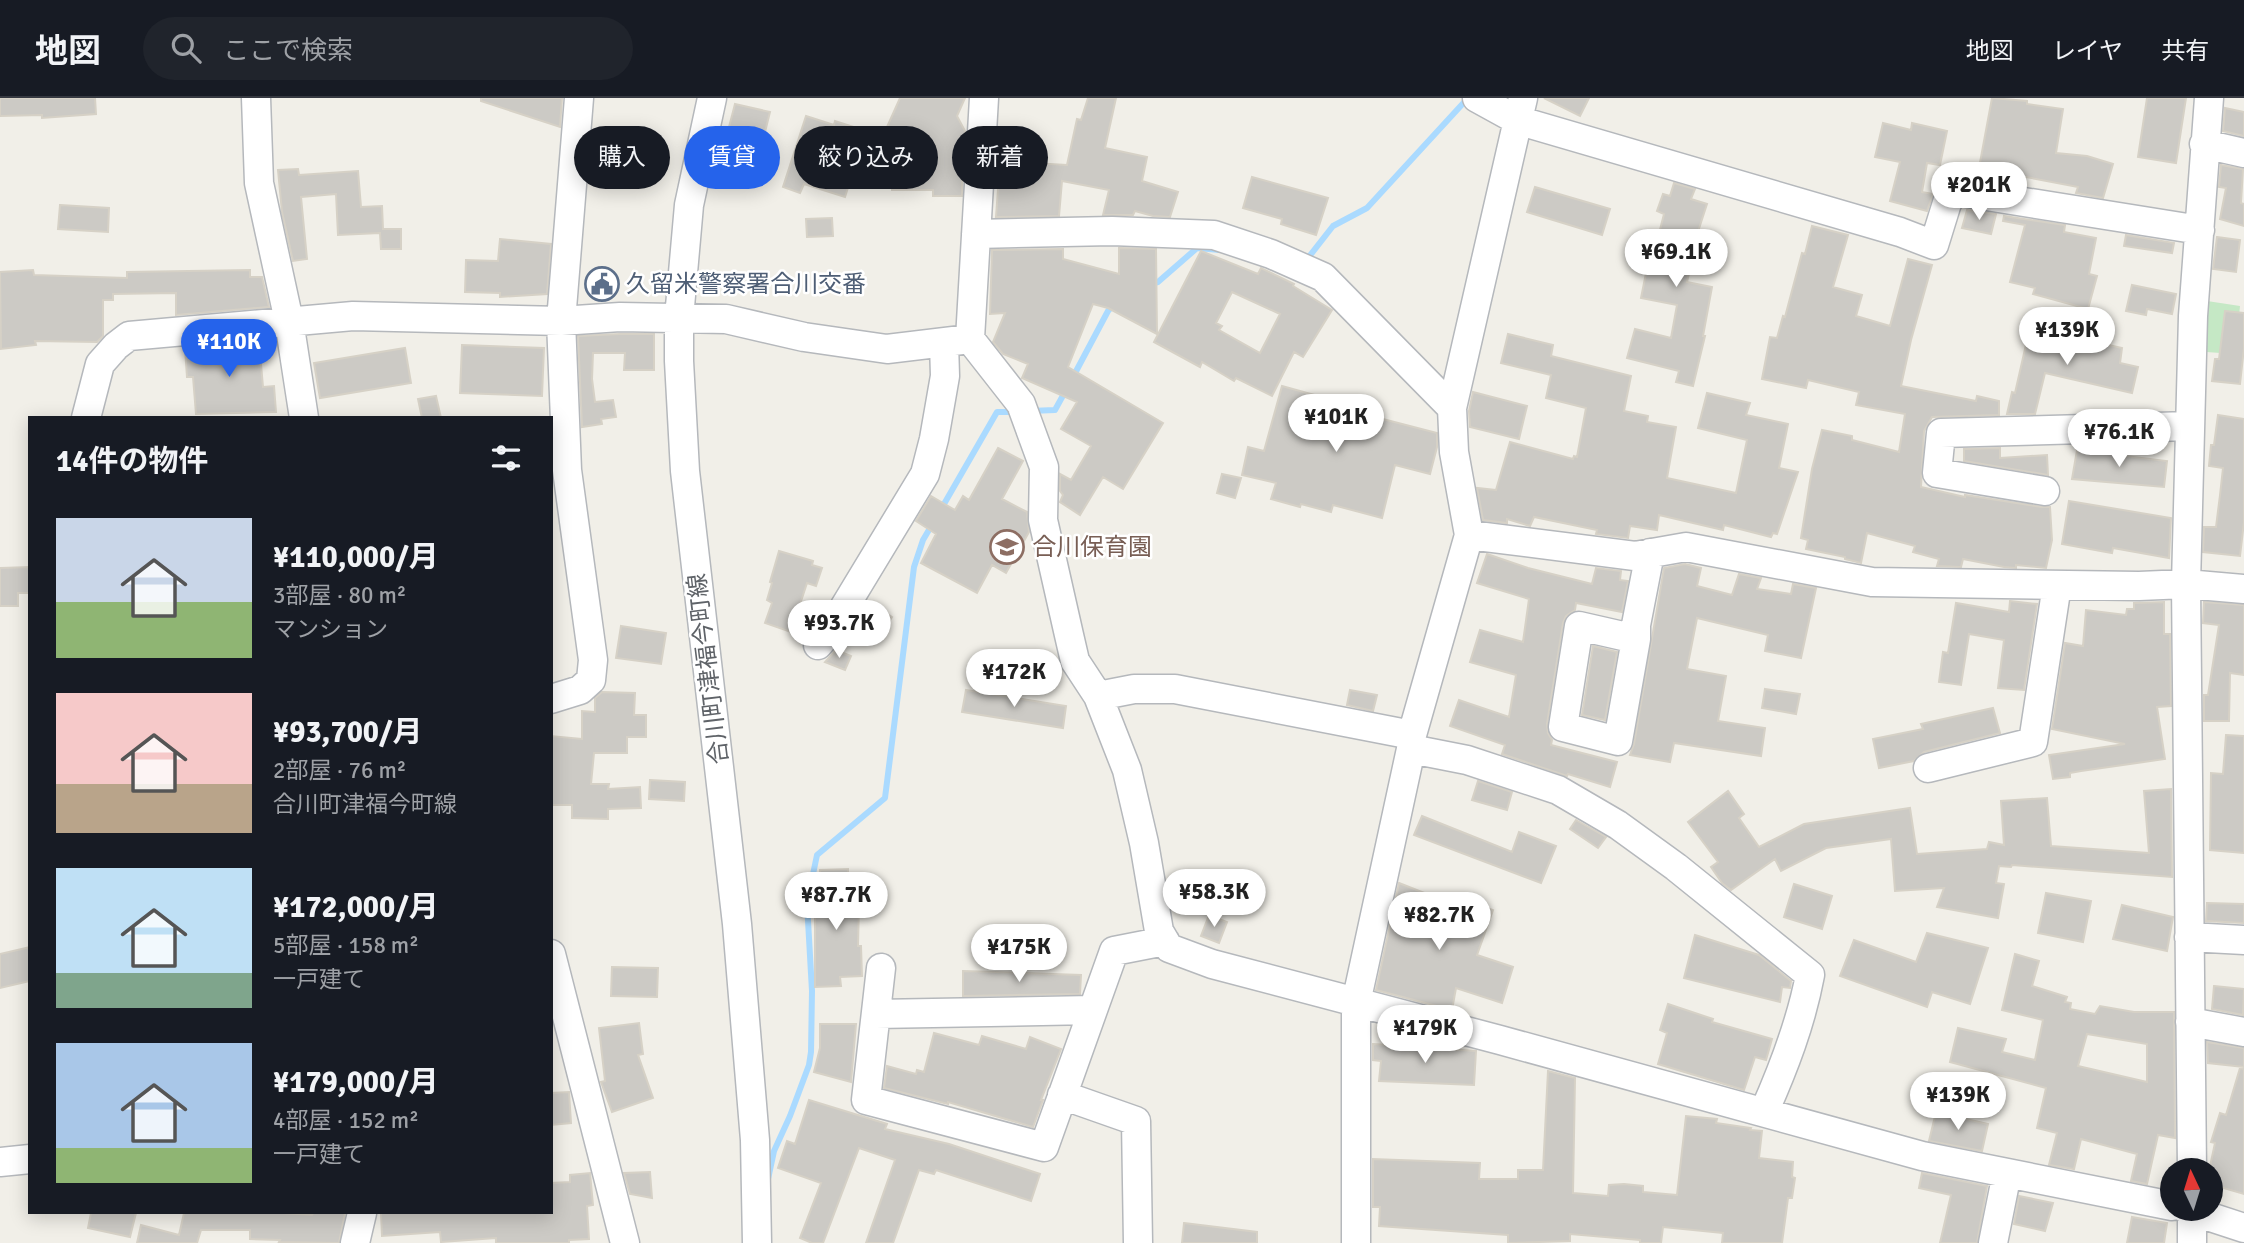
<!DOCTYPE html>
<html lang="ja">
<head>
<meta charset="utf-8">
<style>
	:root { --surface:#171b24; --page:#20242c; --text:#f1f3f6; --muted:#9ea1a6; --line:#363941; --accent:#2563eb }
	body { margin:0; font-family:Signika,"Noto Sans JP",sans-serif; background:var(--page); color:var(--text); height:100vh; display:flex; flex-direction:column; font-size:26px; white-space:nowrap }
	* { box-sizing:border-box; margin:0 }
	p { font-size:23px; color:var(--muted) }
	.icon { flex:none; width:38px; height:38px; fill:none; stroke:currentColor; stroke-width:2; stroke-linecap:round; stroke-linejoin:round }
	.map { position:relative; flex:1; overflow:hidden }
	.panel { position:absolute; left:28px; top:318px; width:525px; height:798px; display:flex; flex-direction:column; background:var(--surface); border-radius:0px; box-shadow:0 4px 18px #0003 }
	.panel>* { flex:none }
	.top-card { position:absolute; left:574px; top:28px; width:665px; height:63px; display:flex; gap:14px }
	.needle { width:46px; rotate:356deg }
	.buttons { position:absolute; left:2160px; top:1060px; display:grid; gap:14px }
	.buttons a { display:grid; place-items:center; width:63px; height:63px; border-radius:50%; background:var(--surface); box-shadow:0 4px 18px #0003; font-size:35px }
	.price { position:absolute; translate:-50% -60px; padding:0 16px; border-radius:24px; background:#fff; color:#222; font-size:23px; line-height:46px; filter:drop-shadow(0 2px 4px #0008) }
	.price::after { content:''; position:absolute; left:50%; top:42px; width:21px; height:16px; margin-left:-10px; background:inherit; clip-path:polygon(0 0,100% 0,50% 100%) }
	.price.active { background:var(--accent); color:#fff }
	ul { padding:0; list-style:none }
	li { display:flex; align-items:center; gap:21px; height:175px; padding:0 28px }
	li span { display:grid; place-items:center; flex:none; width:196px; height:140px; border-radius:0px; color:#555 }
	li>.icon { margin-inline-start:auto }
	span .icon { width:84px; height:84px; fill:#fffc; stroke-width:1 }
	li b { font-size:30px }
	h2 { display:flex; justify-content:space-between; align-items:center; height:84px; padding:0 28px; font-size:30px }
	.pill { padding:0 24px; border-radius:32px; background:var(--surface); box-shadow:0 4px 18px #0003; font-size:24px; line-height:63px }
	.pill.active { background:var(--accent); color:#fff }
	header { display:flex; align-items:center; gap:42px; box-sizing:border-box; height:98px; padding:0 35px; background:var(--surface); border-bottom:2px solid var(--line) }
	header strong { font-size:33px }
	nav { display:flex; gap:38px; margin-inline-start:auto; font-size:24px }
	.search { width:490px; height:63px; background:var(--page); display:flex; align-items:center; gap:18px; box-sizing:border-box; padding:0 24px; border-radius:38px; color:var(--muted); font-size:26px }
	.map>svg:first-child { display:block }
	.green { fill:#c5e8c5 }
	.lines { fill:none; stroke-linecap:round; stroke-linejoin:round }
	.stream { stroke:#aadaff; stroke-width:6 }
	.building { fill:#cccac5; stroke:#d6d1c6; stroke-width:2; fill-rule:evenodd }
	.minor-casing { stroke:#b5b8bc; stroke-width:31 }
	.minor { stroke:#fff; stroke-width:28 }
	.labels { text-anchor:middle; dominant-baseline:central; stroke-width:5; stroke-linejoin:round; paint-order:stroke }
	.service-label { font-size:24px; fill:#4e5e75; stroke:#fff; text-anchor:start }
	.education-label { font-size:24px; fill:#785e54; stroke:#fff; text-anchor:start }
	.street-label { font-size:24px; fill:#5f6368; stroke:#fff }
</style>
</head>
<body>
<header>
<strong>地図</strong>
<div class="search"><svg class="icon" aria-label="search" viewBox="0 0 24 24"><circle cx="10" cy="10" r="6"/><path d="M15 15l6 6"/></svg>ここで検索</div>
<nav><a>地図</a><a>レイヤ</a><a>共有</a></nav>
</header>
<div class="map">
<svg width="2244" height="1145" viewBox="0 0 2244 1145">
	<rect width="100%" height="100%" fill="#f1efe8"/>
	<path class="green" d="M2194,201L2240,208L2235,256L2192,253Z"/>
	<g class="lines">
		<path class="stream" d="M1304,160H1308L1333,128L1367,110L1468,0
			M1150,186L1158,184L1197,150L1220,152
			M1073,279L1108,213L1114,206
			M1030,313L1055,312L1066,292
			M940,413L997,314H1016
			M768,1081L774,1053L790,1018L809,967L811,954L812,893L807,805L817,757L885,700L914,469L923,442L933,425"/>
	</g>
	<path class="building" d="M0,0H95L96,16L42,20V17L0,18Z
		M481,0H562L560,29L481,3Z
		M900,0H965L957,18L965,33V43L963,42L962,98H933V92H892V74L875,85L876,36L883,38Z
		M1088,0H1116L1105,50L1147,59L1142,83L1178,94L1170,119L1153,118L1135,113L1133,117H1103L1109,92L1062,83L1059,118L996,119L1000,63L1067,67L1077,21L1081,22Z
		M1544,0H1589L1580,18Z
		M1992,0L2027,3V6L2063,11L2056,55L2087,58L2113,66L2103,100L2076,95L2078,89L1979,70Z
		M2147,0H2186L2176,65L2138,59Z
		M735,6L770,14L764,38L729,29Z
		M2225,10L2244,14V38L2223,33Z
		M806,18L834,27L835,23L866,33L845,99L804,86L800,95L783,89Z
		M1883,25L1911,32L1912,25L1947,33L1940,67L1927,65L1922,94L1933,96L1927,113L1890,103L1900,64L1875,59Z
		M2221,67L2243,71L2241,105L2244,106V128L2220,121L2226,90L2219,89Z
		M298,71L299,77L358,73L361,109L382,108L383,131H401V151H381L380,135L338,137L336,96L301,99L307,161L293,163L282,114L278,72Z
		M1252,79L1328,100L1316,137L1281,126L1282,121L1243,110Z
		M1674,85L1695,91L1691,101L1707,106L1694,146H1696L1687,184L1712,189L1703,238H1705L1693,288L1676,284L1679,273L1627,260L1635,231L1671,240L1677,207L1641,200L1646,175H1649L1664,116L1657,113L1663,96L1670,98Z
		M1535,89L1610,111L1602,137L1527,114Z
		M60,107L109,110L108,134L58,131Z
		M1967,112L1996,116L1991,136L1962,130Z
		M2004,118L2065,127L2064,134L2096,140L2089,176L2097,178L2088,211L2033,196L2035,190L2010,184L2025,127L2003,123Z
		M832,120L833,138L807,139L806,121Z
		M1812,128L1848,137L1833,189L1862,197L1856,218L1890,228L1908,161L1932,167L1911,242L1901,288L1976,303L1977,298L1999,303V317L1932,319L1924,333L1921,389L1965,399V397L2042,409H2050L2052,442L2046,470L2016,467V470L2004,469L1963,461L1961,469L1937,468L1939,461L1913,454L1915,448L1867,435L1861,465L1845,461V459L1806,451L1808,442L1801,440L1812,371L1822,332L1852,338V342L1899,354L1905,316L1856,307L1859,294L1808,282L1806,290L1762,281L1770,239L1777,240L1783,218L1785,219L1802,155L1805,156Z
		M2126,137L2174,145L2172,155L2124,148Z
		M2217,139L2240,142L2236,174L2213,171Z
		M500,141L551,146L547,196L500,199V195L465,194L466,162L498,163Z
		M1119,150L1156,151L1157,236L1108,210L1093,206L1068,269L1163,325L1123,391L1103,379L1080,417L1060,404L1063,397L1060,393V376L1071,382L1091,348L1061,331L1077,304L1022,280L1028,266L1003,256L993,244L1005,215L990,216L992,152L1063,151V161L1119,176Z
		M1201,153L1258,176L1261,170L1294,186L1293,188L1332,212L1303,259L1294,254L1272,298L1236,280L1234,283L1202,264L1200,269L1154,244ZM1232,194L1280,216L1260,255L1219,232L1222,228L1216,225Z
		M33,172L34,177L127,180V174L250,172V179H262L269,209L176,217V195L113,196V202H103V238L97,244L35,243L36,247L1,251L0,174Z
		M2132,187L2176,196L2172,216L2147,211L2146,217L2126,213Z
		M2225,213L2244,215V250L2240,286L2212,283L2215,261H2219Z
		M2030,229L2122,250L2120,265L2138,269L2132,295L2045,275L2035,316H2007L2012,294L2015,295Z
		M620,236H654V272H624L625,255H593L592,281L595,304L613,302L616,319L601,321L602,326L582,329L578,238Z
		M1508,236L1553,247L1551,258L1631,278L1624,313L1648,318L1647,324L1676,329L1667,380L1736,395L1747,342L1698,330L1707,295L1750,305L1746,317L1788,326L1779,370L1798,374L1777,436L1773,435L1771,439L1724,427L1723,432L1659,417L1657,432L1630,428L1628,440L1596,436L1597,432L1534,419L1530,428L1507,421V425L1483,422L1477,390L1496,392L1510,344L1573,361L1574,358L1577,359L1586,310L1546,300L1551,277L1501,265Z
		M259,243L263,289L274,288L276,314L196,316L193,279H187L185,250Z
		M462,247L544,250L542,298L460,295Z
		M405,250L411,285L320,300L314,265Z
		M1282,288L1354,308L1352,313L1437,335V349L1430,376L1395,367L1382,420L1333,407L1331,414L1301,406L1300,409L1271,401L1276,385L1242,377L1248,349L1264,353Z
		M1473,294L1527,308L1519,341L1470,329L1469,313Z
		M436,298L441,320H422L418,301Z
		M2218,317L2244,321V424L2240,458L2203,454L2204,429H2216L2220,397L2223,370L2209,368L2211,347H2214Z
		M998,350L1023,363L1002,401L1027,414L1029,434L1006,475L992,467L977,495L921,465L936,436L916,423L931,398L955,412L963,398L969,402Z
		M2000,350V360L2047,357L2048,377L1964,363V351Z
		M2077,352L2167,363L2164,389L2072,381Z
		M1222,376L1241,380L1235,400L1217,395Z
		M2069,403L2171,420L2169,460L2113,450L2112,455L2062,446Z
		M779,453L813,463L812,467L822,470L816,488L807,485L791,534L765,525L772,505L767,502L772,485L770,484Z
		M1487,456L1528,470L1592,486L1596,470L1621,473L1620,482L1628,483L1622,514L1576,505L1575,512L1566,518L1563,525L1547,626L1548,635L1552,642L1551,647L1617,664L1610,689L1568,676L1567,678L1502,656L1505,647L1450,628L1459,602L1509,619L1516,577L1470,564L1480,532L1523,544L1529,501L1477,485Z
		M1685,466L1701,470L1697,488L1732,497L1739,476L1761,480L1757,491L1791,496L1793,486L1816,490L1801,560L1765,553L1768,537L1697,520L1687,571L1726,578L1718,623L1765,630L1761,658L1674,645L1670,664L1630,657L1634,646L1664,470Z
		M30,469V495H18V508H0V470Z
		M868,503L892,519L879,539L855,523Z
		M2010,503L2037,506L2024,592L1998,590L2004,542L1969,536L1961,587L1939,584L1943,554L1948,555L1956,505L2009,514Z
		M2164,504V536H2170L2171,608L2157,609L2165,661L2081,673L2070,675V679L2053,681L2049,657L2125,646L2052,631L2065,545L2083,548L2086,512L2126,517L2127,511H2134V505Z
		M2204,504L2244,507V577L2230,575L2229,623H2204V597H2208L2219,527L2203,525Z
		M621,528L666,535L661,566L616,560Z
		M1593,548L1617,554L1605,622L1582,617Z
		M836,552L851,558L845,572L825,564Z
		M1765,591L1800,596L1796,616L1762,610Z
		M966,592L1066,608L1063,630L962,614Z
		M1350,592L1377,597L1373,613L1347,607Z
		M602,594L635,595L634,617H646V639H627V655H594L591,686H609L608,691L640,689L641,710L608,711V721L572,720V707H551V638L582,641V613L595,614V600Z
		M1993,610L2000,635L1924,654L1914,663L1879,670L1873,641L1923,631L1921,626Z
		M2226,637L2244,638V755L2210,752L2211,675L2223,676Z
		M650,682L685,684L684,703L649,701Z
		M1478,683L1512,694L1507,712L1472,702Z
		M2171,691L2172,779L2012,767L2011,769L1999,768L1996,785L2004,786L1998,820L1937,809L1944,790L1895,793L1891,741L1826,750L1781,773L1775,761L1731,792L1722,785L1711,769L1718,764L1688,724L1728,693L1744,716L1739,720L1759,749L1804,726L1910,710L1917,756L1987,751L1989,744L2004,747L2001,703L2047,700L2051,748L2149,755L2144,693Z
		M1422,718L1512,754L1519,734L1556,748L1541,785L1414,737Z
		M1576,722L1606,739L1598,750L1570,731Z
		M848,771V806H859L858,848H861L862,878L840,879L841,888L815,889V805H821L820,772Z
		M1399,785L1465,811L1467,803L1493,812L1477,857L1513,869L1502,905L1456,890L1452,912L1376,892Z
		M1794,786L1832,798L1822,831L1784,819Z
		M2046,795L2091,803L2083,844L2038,835Z
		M2207,805L2244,806V825L2206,823Z
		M2122,807L2173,819L2167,853L2113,841Z
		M1209,817L1227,824L1219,845L1201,838Z
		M1927,835L1988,850L1970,906L1932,894L1927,909L1840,878L1854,842L1916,864Z
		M1695,837L1759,857L1791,883L1790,890L1782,889L1780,904L1684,880Z
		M30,849V883L0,890V856Z
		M2015,856L2039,863L2032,888L2067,899L2065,904L2071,905L2070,911L2095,916L2100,908L2134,914H2174L2175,1040L2158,1037L2147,1086L2131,1083L2137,1056L2081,1041L2074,1071L2049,1067L2057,1035L2037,1030L2046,990L1950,964L1958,930L2006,941L2002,954L2035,962L2043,922L2002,912ZM2087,936L2147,946V984L2078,968Z
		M612,869L658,870L657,899L611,898Z
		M963,873L1081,877L1080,896L963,898Z
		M2214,888L2244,891L2243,917L2212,911Z
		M1668,906L1713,921L1712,924L1772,941L1766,962L1755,959L1744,992L1658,966L1667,935L1660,932Z
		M639,925L643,956L638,957L653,1000L612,1014L601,984L605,983L599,930Z
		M820,926H856L851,984L814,974L820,950Z
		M934,935L979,947L982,938L1026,951L1030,939L1061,951L1041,1002H1043L1033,1029L948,1004V1006L884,990L887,968L916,976L917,972L924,974Z
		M2207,944L2244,950V969L2208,965Z
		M1373,946L1476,953L1474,987L1379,983L1381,963L1373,962Z
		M2240,970L2244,971V1096L2210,1086L2209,1073L2215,1045L2211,1044L2220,1015L2226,1017Z
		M1548,973L1575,980L1573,1095L1608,1098L1609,1087L1624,1086L1643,1088V1094L1677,1097L1686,1018L1717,1021L1716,1025L1751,1030L1750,1032L1762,1033L1759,1060L1793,1064L1792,1079L1795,1080L1792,1100H1788L1782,1145H1722L1723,1135L1663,1129L1661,1145H1640V1142L1570,1136V1143L1508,1145V1137L1379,1128L1380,1109H1373V1061L1480,1065L1479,1081H1518V1072H1543Z
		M569,994L571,1025L551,1027V995Z
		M809,1002L887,1026L885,1031L949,1046L1040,1076L1031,1103L936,1072L934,1076L919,1072L893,1145H866L895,1062L859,1050L823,1145H812L800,1140L821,1085L778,1070L787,1043L795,1046Z
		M1936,1014L1988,1026L1982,1053L1929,1043Z
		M650,1074L652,1100L630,1096L624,1075Z
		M590,1075L593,1107L587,1108L589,1141L569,1142V1145H496V1140L441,1144L440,1134L382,1138L381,1115H551V1085L570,1084V1077Z
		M1922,1075L1987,1088L1977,1145H1940L1951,1097L1919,1090Z
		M2019,1098L2053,1105L2045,1133L2014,1126Z
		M91,1115H136L130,1139L88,1130Z
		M184,1115H283L312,1117L313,1115H345L339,1145L279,1144L280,1142L250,1141V1132H201L197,1145H137L141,1127L179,1137Z
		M2132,1119L2167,1125L2164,1145H2127Z
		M1184,1125L1257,1134V1145H1182Z"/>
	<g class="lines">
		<g class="minor-casing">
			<path id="minor" d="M256,0L259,85L289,223L304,320
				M712,0L689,107L679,220V263L685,373L737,826L755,1042L757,1145
				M984,0L970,241L1021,306L1044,369L1043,422L1069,537L1075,563L1098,598L1127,672L1144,745L1159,833L1169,850L1212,866L1500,942L1922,1058L2172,1108
				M1477,0L1517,22L1900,134L1934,147L1947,105L1955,93L2200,132
				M2204,46L2244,55
				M976,136L1112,133L1214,137L1271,156L1323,179L1452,310
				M86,320L100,266L116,248L129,238L353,218L561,223L620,219L726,221L804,239L887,251L970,241
				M2045,393L1937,375L1941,335L2190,328
				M1469,437L1635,458L1686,449L1872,484L2139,488L2186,486L2244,491
				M1636,541L1579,528L1563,629L1618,643L1636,541V527L1650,455
				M818,547L830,533L925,376L934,341L945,278L944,245
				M1098,598L1134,591H1175L1412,637
				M551,601L580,592L591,582L593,562L567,372L561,223L579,0
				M1411,651L1467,662L1558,692L1618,727L1676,769L1810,877C1801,925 1784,969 1764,1014
				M1928,670L2033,644L2057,487
				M2189,839L2244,842
				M551,856L625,1145
				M881,870L866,1002L1044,1049L1114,853L1165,843
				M876,916L1093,912
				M2190,924L2244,934
				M1062,997L1136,1023L1138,1145
				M0,1064L30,1061
				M2192,1073L2186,486L2193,218L2209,0
				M2186,1111L2244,1130
				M355,1145L362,1115
				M1356,1145V905L1411,651L1412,637L1469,437L1454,354L1452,310L1523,0
				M1993,1145L2007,1075
				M2192,1145V1111"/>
		</g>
		<use href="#minor" class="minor"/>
	</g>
	<defs>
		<g id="civic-ring" transform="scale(1.75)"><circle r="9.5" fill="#fff" stroke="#5c6f8a" stroke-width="1.5"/><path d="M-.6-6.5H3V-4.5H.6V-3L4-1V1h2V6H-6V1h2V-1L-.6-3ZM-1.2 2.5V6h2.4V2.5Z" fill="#5c6f8a"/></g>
		<g id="school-ring" transform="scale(1.75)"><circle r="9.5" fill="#fff" stroke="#8d6e63" stroke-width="1.5"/><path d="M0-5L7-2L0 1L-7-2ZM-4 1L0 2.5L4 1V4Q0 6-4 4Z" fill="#8d6e63"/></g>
	</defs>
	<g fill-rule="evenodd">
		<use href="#civic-ring" x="602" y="186"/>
		<use href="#school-ring" x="1007" y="449"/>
	</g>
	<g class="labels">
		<g class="service-label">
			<text x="626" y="186">久留米警察署合川交番</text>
		</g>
		<g class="education-label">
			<text x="1032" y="449">合川保育園</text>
		</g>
		<g class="street-label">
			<text transform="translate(708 571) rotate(-97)">合川町津福今町線</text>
		</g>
	</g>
</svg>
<div class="buttons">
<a><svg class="needle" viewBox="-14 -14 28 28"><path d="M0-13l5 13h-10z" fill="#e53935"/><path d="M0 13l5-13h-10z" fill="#9ea1a6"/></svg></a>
</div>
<b class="price" style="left:1979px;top:124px">¥201K</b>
<b class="price" style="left:1676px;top:191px">¥69.1K</b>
<b class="price" style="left:2067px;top:269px">¥139K</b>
<b class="price active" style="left:229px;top:281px">¥110K</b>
<b class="price" style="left:1336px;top:356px">¥101K</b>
<b class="price" style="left:2119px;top:371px">¥76.1K</b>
<b class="price" style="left:839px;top:562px">¥93.7K</b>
<b class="price" style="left:1014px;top:611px">¥172K</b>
<b class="price" style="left:1214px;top:831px">¥58.3K</b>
<b class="price" style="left:836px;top:834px">¥87.7K</b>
<b class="price" style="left:1439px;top:854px">¥82.7K</b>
<b class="price" style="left:1019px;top:886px">¥175K</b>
<b class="price" style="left:1425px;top:967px">¥179K</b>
<b class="price" style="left:1958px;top:1034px">¥139K</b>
<div class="top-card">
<a class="pill">購入</a>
<a class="pill active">賃貸</a>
<a class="pill">絞り込み</a>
<a class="pill">新着</a>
</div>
<section class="panel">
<h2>14件の物件<svg class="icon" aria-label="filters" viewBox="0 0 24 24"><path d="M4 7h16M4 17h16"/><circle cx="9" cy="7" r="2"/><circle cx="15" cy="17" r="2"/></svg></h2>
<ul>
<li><span style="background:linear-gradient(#c9d6e8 60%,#8fb573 0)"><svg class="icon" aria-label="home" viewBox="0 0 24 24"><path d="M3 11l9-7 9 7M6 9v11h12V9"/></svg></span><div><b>¥110,000/月</b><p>3部屋 · 80 m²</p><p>マンション</p></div></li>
<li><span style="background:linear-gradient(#f6c9c9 65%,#b9a48a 0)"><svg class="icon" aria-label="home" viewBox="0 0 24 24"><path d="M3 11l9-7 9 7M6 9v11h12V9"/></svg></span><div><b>¥93,700/月</b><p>2部屋 · 76 m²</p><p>合川町津福今町線</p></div></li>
<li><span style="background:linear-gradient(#bfe0f5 75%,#7fa58c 0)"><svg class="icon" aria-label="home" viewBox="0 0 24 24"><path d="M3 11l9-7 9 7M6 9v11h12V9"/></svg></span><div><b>¥172,000/月</b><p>5部屋 · 158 m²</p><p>一戸建て</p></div></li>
<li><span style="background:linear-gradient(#a9c7e8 75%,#8fb573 0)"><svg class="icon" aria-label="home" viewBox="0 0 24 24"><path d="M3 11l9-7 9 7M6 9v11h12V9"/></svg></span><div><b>¥179,000/月</b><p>4部屋 · 152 m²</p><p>一戸建て</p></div></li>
</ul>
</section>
</div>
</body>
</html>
